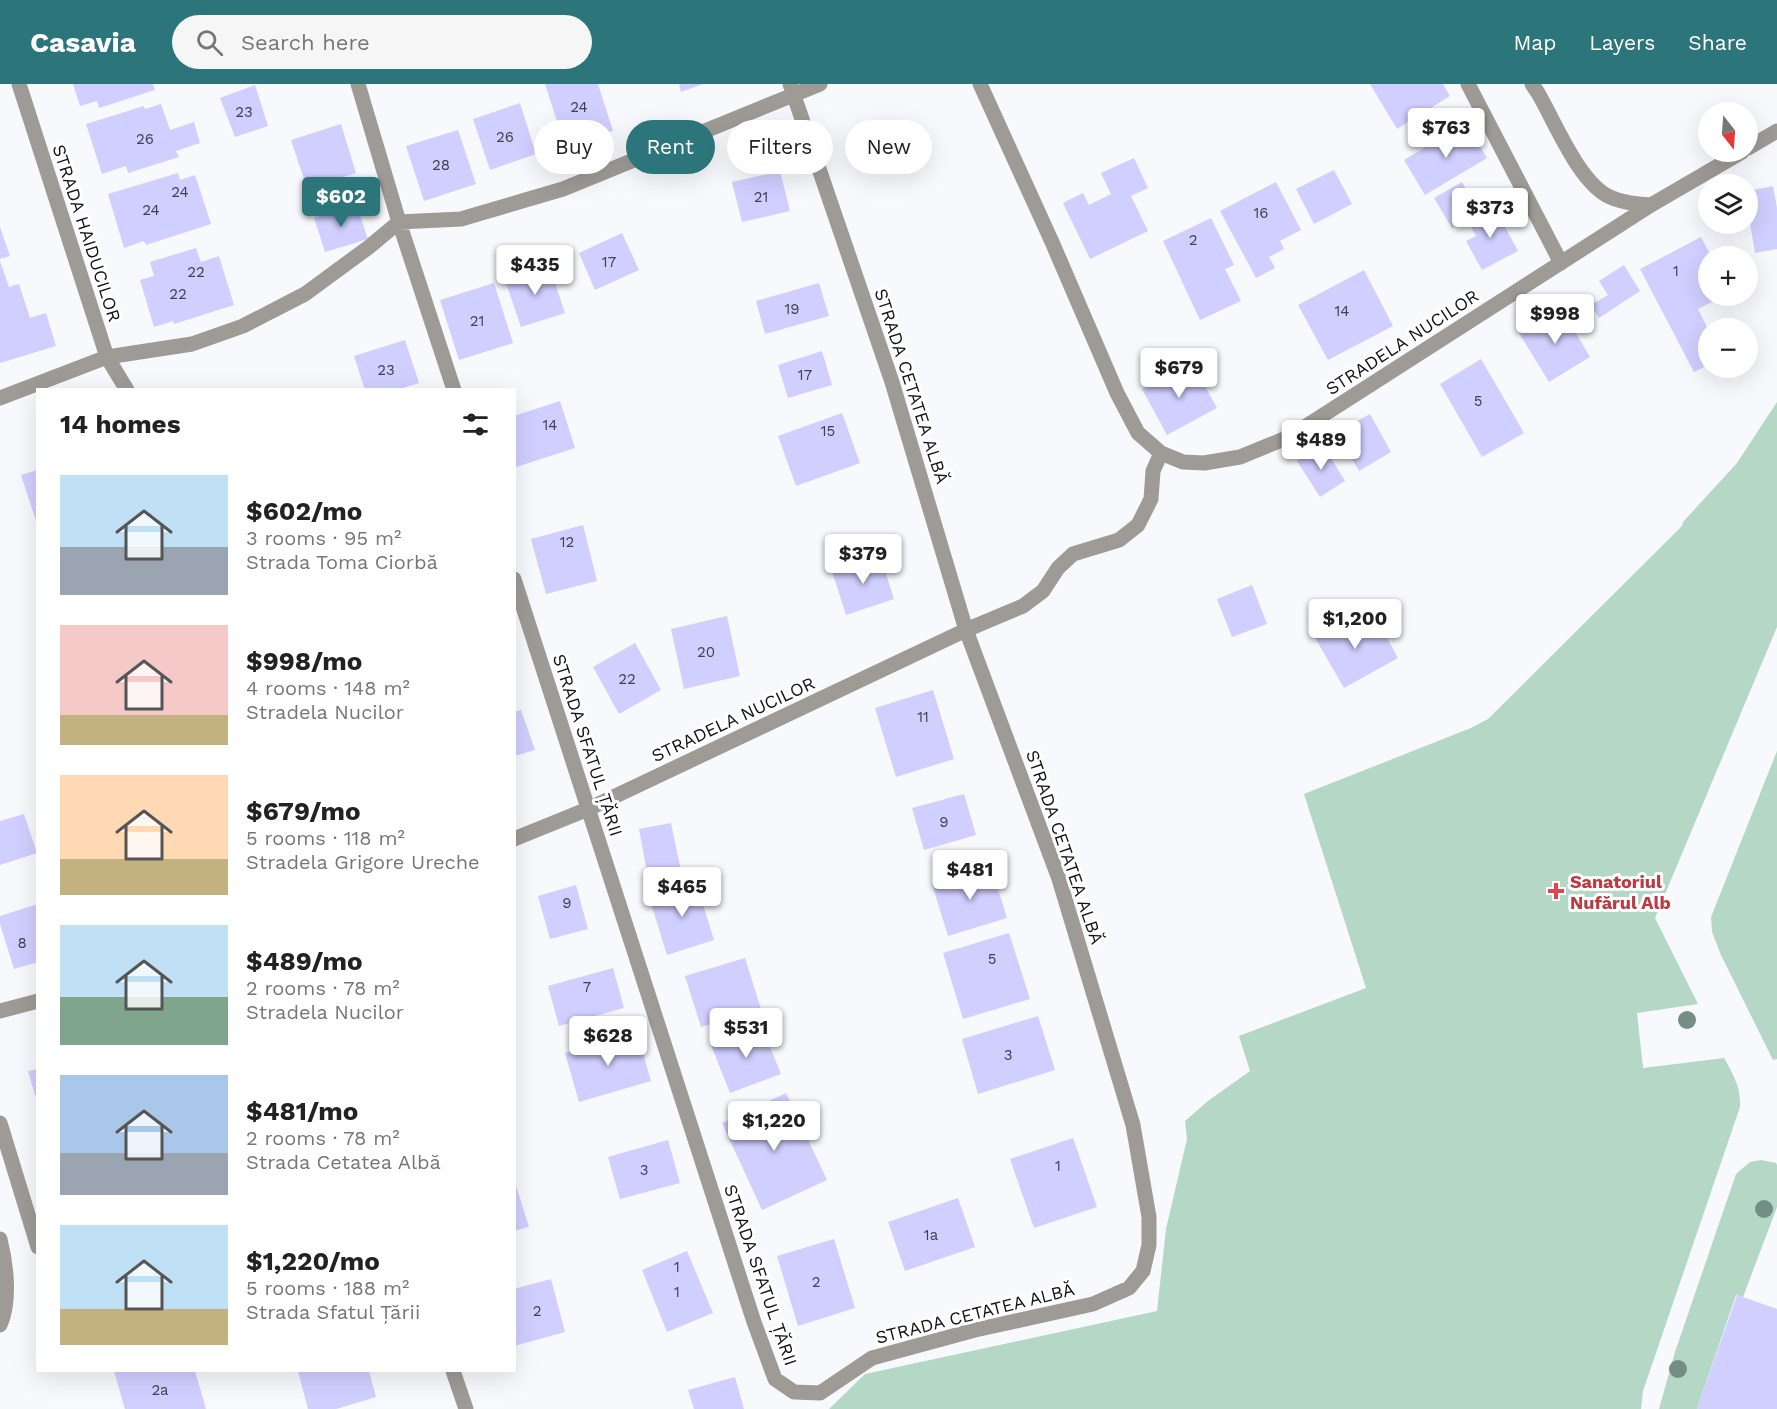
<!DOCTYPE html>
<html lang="en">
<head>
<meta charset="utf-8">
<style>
	:root { --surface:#fff; --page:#f6f6f6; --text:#222; --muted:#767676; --accent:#2b757b }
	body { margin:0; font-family:"Work Sans",sans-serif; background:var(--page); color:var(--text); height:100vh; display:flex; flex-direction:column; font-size:22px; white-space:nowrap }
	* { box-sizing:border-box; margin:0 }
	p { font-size:20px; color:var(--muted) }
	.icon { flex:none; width:33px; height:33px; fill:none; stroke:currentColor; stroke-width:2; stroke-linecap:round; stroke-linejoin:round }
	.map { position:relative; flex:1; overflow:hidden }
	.side { position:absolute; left:36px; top:304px; width:480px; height:984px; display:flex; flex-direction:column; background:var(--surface); border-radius:0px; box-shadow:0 6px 24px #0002 }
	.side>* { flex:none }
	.hud { position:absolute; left:534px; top:36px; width:570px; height:54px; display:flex; gap:12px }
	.needle { width:39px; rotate:163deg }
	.controls { position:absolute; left:1698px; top:18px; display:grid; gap:12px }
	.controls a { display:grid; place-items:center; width:60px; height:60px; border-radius:50%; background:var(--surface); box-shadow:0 6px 24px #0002; font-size:30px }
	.price { position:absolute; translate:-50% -51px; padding:0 14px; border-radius:6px; background:#fff; color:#222; font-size:20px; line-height:39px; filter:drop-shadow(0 2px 3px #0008) }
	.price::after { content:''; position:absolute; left:50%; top:36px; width:18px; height:14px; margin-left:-9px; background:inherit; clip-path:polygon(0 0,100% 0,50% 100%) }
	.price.active { background:var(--accent); color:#fff }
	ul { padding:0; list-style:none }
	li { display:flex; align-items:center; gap:18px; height:150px; padding:0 24px }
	li span { display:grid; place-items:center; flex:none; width:168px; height:120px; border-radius:0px; color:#555 }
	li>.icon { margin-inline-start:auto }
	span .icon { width:72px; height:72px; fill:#fffc; stroke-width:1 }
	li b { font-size:26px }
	h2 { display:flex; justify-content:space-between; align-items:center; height:72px; padding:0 24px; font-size:26px }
	.chip { padding:0 21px; border-radius:27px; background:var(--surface); box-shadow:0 6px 24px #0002; font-size:21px; line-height:54px }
	.chip.active { background:var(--accent); color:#fff }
	header { display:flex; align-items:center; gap:36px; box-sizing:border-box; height:84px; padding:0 30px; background:var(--accent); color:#fff }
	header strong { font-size:28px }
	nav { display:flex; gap:33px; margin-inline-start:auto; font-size:21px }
	.search { width:420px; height:54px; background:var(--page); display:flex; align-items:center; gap:15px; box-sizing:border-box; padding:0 21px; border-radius:33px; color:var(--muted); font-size:22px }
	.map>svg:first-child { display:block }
	.green { fill:#b4d7c6 }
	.building { fill:#d0cfff }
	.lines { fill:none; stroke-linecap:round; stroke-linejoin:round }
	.minor { stroke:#9e9b97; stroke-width:15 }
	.tree { fill:#748e86 }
	.health-dot { fill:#e0444e; stroke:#fff; stroke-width:2 }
	.labels { text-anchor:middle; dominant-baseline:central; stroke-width:6; stroke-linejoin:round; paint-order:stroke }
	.number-label { font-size:15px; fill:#414150 }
	.street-label { font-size:18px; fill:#111216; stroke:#fff }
	.health-label { font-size:18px; font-weight:bold; fill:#be3a42; stroke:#fff; text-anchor:start }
</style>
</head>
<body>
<header>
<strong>Casavia</strong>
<div class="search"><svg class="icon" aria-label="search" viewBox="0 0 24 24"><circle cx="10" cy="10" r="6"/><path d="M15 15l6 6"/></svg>Search here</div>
<nav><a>Map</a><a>Layers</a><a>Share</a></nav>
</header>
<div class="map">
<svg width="1777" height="1325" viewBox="0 0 1777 1325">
	<rect width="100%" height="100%" fill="#f7f9fd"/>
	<path class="green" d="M1777,318V543L1655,834L1698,920L1637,929L1643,984L1724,974C1733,990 1741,1003 1740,1023L1643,1307L1641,1325H829L865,1290L1157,1227L1166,1145L1187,1055L1185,1037L1208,1017L1250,987L1239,952L1366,904L1304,710L1471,644L1488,635L1682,442L1683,438L1737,379Z
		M1777,667V975L1773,976L1721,871L1712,848L1711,833Z
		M1761,1076L1776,1079L1777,1081V1123L1743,1213L1736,1211L1697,1325H1659L1675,1268L1736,1090L1750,1078Z"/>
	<path class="building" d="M73,0H153L155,6L99,24L97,17L80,22Z
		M545,0H598L613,47L565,62Z
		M679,0H703L681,8Z
		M1370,0H1443L1450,12L1397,45Z
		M255,1L268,42L235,53L220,14Z
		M520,19L536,70L490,86L473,35Z
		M161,20L170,46L194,38L200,59L176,67L179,73L128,89L126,82L102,90L86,40L144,22L145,25Z
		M1466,39L1487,74L1425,111L1404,76Z
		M341,40L356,89L307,104L291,56Z
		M458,46L476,100L424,117L406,62Z
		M1134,74L1148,104L1131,112L1148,147L1090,175L1063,119L1083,109L1089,121L1111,110L1101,89Z
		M1334,86L1352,120L1314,140L1296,105Z
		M780,87L790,127L742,138L732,98Z
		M178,89L180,96L195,91L211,140L146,161L144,157L124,164L108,110Z
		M1276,98L1301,146L1280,157L1284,165L1269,173L1275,184L1256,194L1220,127Z
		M1462,98L1480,128L1452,144L1434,114Z
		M1773,102L1777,124V165L1755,169L1750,139H1748V107Z
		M356,120L368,155L325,168L314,134Z
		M1494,123L1518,167L1482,186L1466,157L1476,152L1468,137Z
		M1211,134L1234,181L1225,185L1241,217L1200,236L1163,157Z
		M0,143L10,172L0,175Z
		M622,149L639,186L595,206L579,169Z
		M1701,153L1711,172H1708V212H1724L1698,225L1708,245V265L1705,267L1708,274V281L1694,288L1640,185Z
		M196,164L201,178L219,172L234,221L174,240L173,237L154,243L140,196L154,192L150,178Z
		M0,177L9,203L19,200L30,234L46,229L56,262L0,279Z
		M549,181L565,229L521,243L505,196Z
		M1624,181L1640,207L1599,234L1591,221L1608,211L1599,197Z
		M1364,186L1393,242L1328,276L1298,221Z
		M494,199L513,259L459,276L440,216Z
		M819,199L829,232L765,250L756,217Z
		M1561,224L1590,273L1549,298L1519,249Z
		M405,256L419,299L397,306H365L354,272Z
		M822,267L832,301L788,314L778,281Z
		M1481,275L1524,349L1482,373L1440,300Z
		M1192,279L1217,324L1167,351L1142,305Z
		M560,317L575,364L516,383L514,377V332Z
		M842,329L860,379L796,402L778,352Z
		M1370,330L1391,368L1359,387L1337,348Z
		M1323,361L1345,397L1320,413L1297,377Z
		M38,386V440H37L21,391Z
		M583,441L597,497L546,510L531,455Z
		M880,471L894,515L846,531L832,487Z
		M1252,501L1267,540L1232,553L1217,515Z
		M1352,530L1362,549L1379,539L1398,574L1344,604L1314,552Z
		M727,532L740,592L684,605L671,545Z
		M635,559L661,606L619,630L593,583Z
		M933,606L954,675L896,693L875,624Z
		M521,626L535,666L514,672V628Z
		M964,710L976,751L924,766L912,724Z
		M24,730L37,769L0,781V737Z
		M671,739L682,792L649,799L639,745Z
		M991,782L1007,834L948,852L932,800Z
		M696,798L714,856L667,871L649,813Z
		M576,801L588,845L550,855L538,812Z
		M38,820V878L14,885L0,840V832Z
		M1009,849L1030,915L963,935L943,869Z
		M745,874L761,925L701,943L685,892Z
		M613,884L624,924L559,942L548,902Z
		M1038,932L1055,986L978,1010L962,955Z
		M761,941L781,990L730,1009L711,961Z
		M637,948L651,997L579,1018L565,969Z
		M38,985V1018H37L28,987Z
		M786,1009L827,1096L762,1126L722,1039Z
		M1073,1054L1097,1123L1034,1144L1010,1075Z
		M668,1056L680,1099L620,1115L608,1073Z
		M514,1095L529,1143L514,1147Z
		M958,1114L975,1163L905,1187L888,1138Z
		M834,1155L855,1224L798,1242L777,1172Z
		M687,1167L713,1229L667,1248L642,1186Z
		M551,1195L565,1248L514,1262V1205Z
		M1737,1211L1777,1225V1325H1697Z
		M114,1287H195L206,1325H125Z
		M298,1287H369L376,1313L336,1325H308Z
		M735,1293L744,1325H694L688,1306Z"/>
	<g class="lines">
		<path class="minor" d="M19,0L107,273L127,306
			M358,0L399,138L454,306
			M980,0L1052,158L1117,309L1138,349L1161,369L1183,378L1204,379L1240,373L1289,353L1651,121L1742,68
			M1468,0L1561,179
			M1532,0L1538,9C1555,38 1579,99 1610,113C1623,119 1637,120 1651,121
			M1748,64L1777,47
			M0,314L107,273L192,260L243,242L305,210L369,163L399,138L461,135L563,105L820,0
			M514,495L754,1238L775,1295L794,1308L820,1309L872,1274L975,1246L1093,1220L1129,1204L1143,1187L1149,1161V1133L1133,1041L1059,795L966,546L892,298L790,0
			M514,755L588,725L966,546L1023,522L1043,507L1058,484L1073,470L1119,456L1138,441L1151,415L1153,387L1161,369
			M0,927L38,917
			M0,1039L38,1163
			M0,1155C6,1179 11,1217 0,1241
			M453,1287L466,1325"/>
	</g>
	<g class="tree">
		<circle cx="1687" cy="936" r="9"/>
		<circle cx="1764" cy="1125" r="9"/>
		<circle cx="1678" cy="1285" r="9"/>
	</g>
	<path class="health-dot" d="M1553 798h6v6h6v6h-6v6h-6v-6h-6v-6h6z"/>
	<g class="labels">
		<g class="number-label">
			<text x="579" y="23">24</text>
			<text x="244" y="28">23</text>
			<text x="505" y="53">26</text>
			<text x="145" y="55">26</text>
			<text x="441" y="81">28</text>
			<text x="180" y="108">24</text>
			<text x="761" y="113">21</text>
			<text x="151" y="126">24</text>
			<text x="1261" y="129">16</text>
			<text x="1193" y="156">2</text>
			<text x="609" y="178">17</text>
			<text x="1676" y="187">1</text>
			<text x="196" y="188">22</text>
			<text x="178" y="210">22</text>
			<text x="792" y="225">19</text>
			<text x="1342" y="227">14</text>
			<text x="477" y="237">21</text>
			<text x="386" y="286">23</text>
			<text x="805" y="291">17</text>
			<text x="1478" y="317">5</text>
			<text x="550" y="341">14</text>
			<text x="828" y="347">15</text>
			<text x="567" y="458">12</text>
			<text x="706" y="568">20</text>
			<text x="627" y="595">22</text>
			<text x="923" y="633">11</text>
			<text x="944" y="738">9</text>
			<text x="567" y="819">9</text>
			<text x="22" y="859">8</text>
			<text x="992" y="875">5</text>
			<text x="587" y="903">7</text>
			<text x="1008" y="971">3</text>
			<text x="1058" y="1082">1</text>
			<text x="644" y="1086">3</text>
			<text x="931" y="1151">1a</text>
			<text x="677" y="1183">1</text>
			<text x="816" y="1198">2</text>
			<text x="677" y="1208">1</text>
			<text x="537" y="1227">2</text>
			<text x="160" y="1306">2a</text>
		</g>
		<g class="street-label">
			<text transform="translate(87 149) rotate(72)">STRADA HAIDUCILOR</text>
			<text transform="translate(1402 258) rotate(-33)">STRADELA NUCILOR</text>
			<text transform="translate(912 302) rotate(72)">STRADA CETATEA ALBĂ</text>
			<text transform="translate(733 635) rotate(-25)">STRADELA NUCILOR</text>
			<text transform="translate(588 661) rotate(72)">STRADA SFATUL ȚĂRII</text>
			<text transform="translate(1065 763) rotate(71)">STRADA CETATEA ALBĂ</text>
			<text transform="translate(761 1191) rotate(71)">STRADA SFATUL ȚĂRII</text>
			<text transform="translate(975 1229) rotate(-14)">STRADA CETATEA ALBĂ</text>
		</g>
		<g class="health-label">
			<text x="1570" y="797">Sanatoriul<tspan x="1570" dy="21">Nufărul Alb</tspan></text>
		</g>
	</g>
</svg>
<div class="controls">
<a><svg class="needle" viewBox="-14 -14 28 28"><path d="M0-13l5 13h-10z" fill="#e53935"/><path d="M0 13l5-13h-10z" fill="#767676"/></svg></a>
<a><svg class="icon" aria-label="layers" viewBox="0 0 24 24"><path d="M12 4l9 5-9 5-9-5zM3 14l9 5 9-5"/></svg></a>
<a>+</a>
<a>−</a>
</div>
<b class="price" style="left:1446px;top:75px">$763</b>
<b class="price active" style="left:341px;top:144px">$602</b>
<b class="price" style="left:1490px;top:155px">$373</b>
<b class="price" style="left:535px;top:212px">$435</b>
<b class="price" style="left:1555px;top:261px">$998</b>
<b class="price" style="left:1179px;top:315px">$679</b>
<b class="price" style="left:1321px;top:387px">$489</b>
<b class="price" style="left:863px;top:501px">$379</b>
<b class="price" style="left:1355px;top:566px">$1,200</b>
<b class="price" style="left:970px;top:817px">$481</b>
<b class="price" style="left:682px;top:834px">$465</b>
<b class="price" style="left:746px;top:975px">$531</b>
<b class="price" style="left:608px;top:983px">$628</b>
<b class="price" style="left:774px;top:1068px">$1,220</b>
<div class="hud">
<a class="chip">Buy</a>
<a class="chip active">Rent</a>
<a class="chip">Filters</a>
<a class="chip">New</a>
</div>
<section class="side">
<h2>14 homes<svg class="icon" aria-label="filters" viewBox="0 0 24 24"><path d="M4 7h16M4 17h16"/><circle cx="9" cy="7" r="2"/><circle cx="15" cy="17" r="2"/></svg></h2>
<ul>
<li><span style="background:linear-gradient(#bfe0f5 60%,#9aa5b1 0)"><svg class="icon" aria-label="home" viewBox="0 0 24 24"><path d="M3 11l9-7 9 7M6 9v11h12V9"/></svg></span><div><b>$602/mo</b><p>3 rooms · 95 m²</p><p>Strada Toma Ciorbă</p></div></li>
<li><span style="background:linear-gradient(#f6c9c9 75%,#c2b280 0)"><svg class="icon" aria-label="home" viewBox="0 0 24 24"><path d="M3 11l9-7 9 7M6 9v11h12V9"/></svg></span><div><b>$998/mo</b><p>4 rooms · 148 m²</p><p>Stradela Nucilor</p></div></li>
<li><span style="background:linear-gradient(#ffd9b3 70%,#c2b280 0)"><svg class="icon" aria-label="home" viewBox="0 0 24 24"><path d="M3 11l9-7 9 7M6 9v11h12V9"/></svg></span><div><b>$679/mo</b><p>5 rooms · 118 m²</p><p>Stradela Grigore Ureche</p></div></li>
<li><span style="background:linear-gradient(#bfe0f5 60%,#7fa58c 0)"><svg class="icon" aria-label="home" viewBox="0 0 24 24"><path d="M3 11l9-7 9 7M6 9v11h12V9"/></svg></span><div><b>$489/mo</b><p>2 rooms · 78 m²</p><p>Stradela Nucilor</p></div></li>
<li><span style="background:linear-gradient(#a9c7e8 65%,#9aa5b1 0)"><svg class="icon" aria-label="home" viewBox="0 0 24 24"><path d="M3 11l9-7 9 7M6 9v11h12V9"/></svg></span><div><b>$481/mo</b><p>2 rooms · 78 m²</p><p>Strada Cetatea Albă</p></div></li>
<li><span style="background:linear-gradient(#bfe0f5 70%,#c2b280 0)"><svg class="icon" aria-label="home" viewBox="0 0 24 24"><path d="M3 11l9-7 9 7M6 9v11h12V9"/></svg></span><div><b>$1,220/mo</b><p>5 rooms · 188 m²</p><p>Strada Sfatul Țării</p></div></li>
</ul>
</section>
</div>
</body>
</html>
